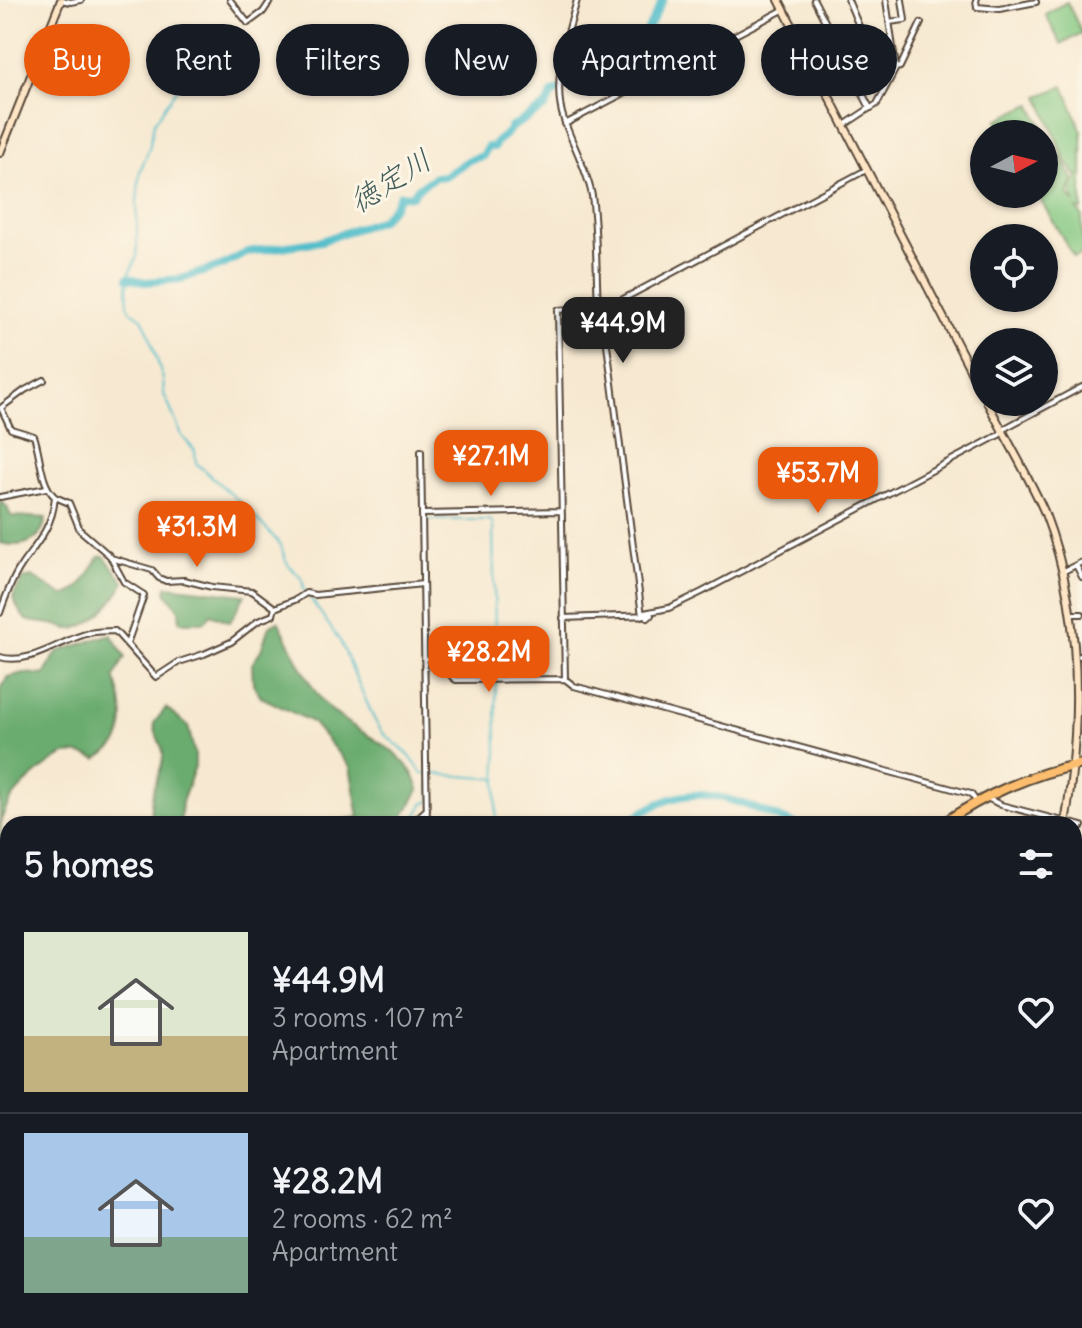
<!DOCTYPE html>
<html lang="en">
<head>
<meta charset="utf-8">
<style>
	:root { --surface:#171b24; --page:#242831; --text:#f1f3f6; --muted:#9ea1a6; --line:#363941; --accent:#ea580c }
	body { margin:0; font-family:Delius,"Klee One",sans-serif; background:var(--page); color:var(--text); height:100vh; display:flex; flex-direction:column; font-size:30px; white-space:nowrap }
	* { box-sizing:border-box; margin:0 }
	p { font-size:26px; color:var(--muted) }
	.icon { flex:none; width:44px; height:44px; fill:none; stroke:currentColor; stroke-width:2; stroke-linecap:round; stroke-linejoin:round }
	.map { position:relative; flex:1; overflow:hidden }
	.sheet { position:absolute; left:0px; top:816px; width:1082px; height:512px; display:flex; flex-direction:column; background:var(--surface); border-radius:24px 24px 0 0; box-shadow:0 2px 6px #0004 }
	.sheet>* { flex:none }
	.hud { position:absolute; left:24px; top:24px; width:1034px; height:72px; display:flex; gap:16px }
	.needle { width:52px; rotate:83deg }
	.controls { position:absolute; left:970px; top:120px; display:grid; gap:16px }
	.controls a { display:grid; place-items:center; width:88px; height:88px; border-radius:50%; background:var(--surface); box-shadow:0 2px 6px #0004; font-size:40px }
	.price { position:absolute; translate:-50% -68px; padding:0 18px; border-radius:16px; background:var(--accent); color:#fff; font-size:26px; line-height:52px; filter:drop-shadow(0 2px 4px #0008) }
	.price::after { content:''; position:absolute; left:50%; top:48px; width:24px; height:18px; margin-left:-12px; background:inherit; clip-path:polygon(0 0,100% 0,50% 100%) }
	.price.current { background:#222; color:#fff }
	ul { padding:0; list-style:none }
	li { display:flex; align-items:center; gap:24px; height:200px; padding:0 24px }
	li+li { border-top:2px solid var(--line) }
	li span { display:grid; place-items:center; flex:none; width:224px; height:160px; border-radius:0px; color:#555 }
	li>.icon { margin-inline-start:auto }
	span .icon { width:96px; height:96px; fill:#fffc; stroke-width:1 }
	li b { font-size:34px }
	h2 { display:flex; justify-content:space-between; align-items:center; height:96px; padding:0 24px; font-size:34px }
	.chip { padding:0 28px; border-radius:36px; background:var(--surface); box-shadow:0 2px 6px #0004; font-size:28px; line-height:72px }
	.chip.current { background:var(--accent); color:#fff }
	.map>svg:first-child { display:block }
	.green { fill:#83c781; stroke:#5f7850; stroke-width:2 }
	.forest { fill:#6aac6f; stroke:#526b46; stroke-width:2 }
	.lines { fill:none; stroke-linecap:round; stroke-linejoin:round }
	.stream { stroke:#50bdca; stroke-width:2 }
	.river { stroke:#50bdca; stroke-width:8 }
	.street-casing { stroke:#574739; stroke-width:8 }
	.secondary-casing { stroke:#574739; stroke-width:10 }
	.highway-casing { stroke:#574739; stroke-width:12 }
	.street { stroke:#fff; stroke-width:4 }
	.secondary { stroke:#fee5c5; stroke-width:6 }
	.highway { stroke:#fcbd6e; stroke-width:8 }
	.labels { text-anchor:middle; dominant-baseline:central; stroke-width:6; stroke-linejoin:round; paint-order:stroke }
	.water-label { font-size:30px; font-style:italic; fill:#425d5a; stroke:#fcf5e5 }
</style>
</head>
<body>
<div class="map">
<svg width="1082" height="1328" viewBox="0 0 1082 1328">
	<rect width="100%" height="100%" fill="#fcf5e5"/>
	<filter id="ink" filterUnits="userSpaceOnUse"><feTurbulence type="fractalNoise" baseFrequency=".0125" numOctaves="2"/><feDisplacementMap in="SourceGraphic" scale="16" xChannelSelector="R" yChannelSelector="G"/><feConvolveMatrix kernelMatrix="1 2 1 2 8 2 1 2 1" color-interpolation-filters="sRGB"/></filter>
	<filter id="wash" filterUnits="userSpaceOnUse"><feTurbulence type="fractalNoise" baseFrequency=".006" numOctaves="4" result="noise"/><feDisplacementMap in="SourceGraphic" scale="32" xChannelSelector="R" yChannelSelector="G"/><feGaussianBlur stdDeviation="1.8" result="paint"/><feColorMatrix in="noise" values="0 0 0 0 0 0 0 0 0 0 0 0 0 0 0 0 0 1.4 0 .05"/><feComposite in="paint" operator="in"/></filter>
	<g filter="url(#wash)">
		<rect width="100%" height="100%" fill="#f7e9d1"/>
		<path class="green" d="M1067,2L1082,33L1061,44L1045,14Z
			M1064,86L1082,132V210L1077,209L1082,216V254L1074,257L1037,194H1044V147L1053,142L1073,179L1068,194L1075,203L1071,190L1079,175H1075L1065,159L1039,96Z
			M1031,104L1047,136L1005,134L997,120Z
			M1082,1105V1249L1074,1252V1109Z"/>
		<path class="forest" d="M0,500L7,507L11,516L46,518C42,542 22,549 0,543Z
			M104,556L124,582C116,599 98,621 80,627C71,631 64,628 56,625C27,618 27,630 13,597L23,579L32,577L64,596C85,589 87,574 99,557Z
			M167,586L245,595L230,622L211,614L205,622H180L179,610L166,592Z
			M278,621C292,646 303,675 320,698C347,735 407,741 419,790L399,824H338L339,821L359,817L350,767L312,722L261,697L253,684L252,664L261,650L269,626Z
			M111,634L125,657L114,677C122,695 127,723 118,742C114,749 104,754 97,759C70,749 64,752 42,769C22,785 0,804 0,833C1,841 6,849 7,857C11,876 8,899 8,918L0,917V691L7,677L24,673L44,675L57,652Z
			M166,708L188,726L195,755V766L182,802L180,824H152C150,812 151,797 155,785C158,775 164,764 163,753C162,743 155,737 154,723Z
			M371,1320H420L417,1328H352Z
			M569,1320H677L676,1328H568Z"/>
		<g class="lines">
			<path class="stream" d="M178,87L154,123L149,149L140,171L137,202V257L130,271L127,286L128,305L130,310L142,318L148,331L163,379L164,394L182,436L195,451L196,463L248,509L280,544L287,563L302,579L304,589L340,641L374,719L383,733L408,754L422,773L498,779
				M427,520H490L493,524L497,752L496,824
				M415,818L423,804L430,801V775
				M0,951L8,954"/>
			<path class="river" d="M128,278L145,282L181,279L223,265L248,252L321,241L381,220L394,206L400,195L412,196L418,188L435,177L445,176L469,160L483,156L487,147H494C497,137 509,136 510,128L545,107L553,93C566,89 577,76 590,69C604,62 622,57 637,50L663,0
				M626,824C690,774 727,798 794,824
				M1074,882L1082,884
				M1074,984L1082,999
				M1074,1112L1082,1104
				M0,1287L8,1282
				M983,1320L985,1328"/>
		</g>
	</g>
	<g filter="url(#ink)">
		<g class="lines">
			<g class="street-casing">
				<path id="street" d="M60,0L71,2L81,0
					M230,0L248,23L263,12L271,0
					M577,0C567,37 551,82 564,120C572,143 588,172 592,196C597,232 596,270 598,307C599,316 604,327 606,337L642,616
					M814,0L870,108L843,126
					M886,0L896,68
					M976,0L977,7L1000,9L1036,2
					M889,22L905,20L902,0
					M802,40L828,27
					M848,64L863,55L866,43L848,0
					M871,108L877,104L896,68L900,67L921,23
					M565,124L783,10
					M2,407L25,390L44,380
					M421,451L427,824
					M0,497L46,488
					M55,497L69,503L80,530L110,556L124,582L144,595L127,644
					M423,514L561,511
					M111,558L152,570L159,578L166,581L184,580L212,587L252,591L275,608
					M1076,565L1082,577
					M1064,571L1082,562
					M0,613C6,595 13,576 25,560C40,540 53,524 55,497C40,484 41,455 34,436L11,429L1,408
					M644,613L669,608L702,592L999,435L1007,427L1082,387
					M1074,614H1082
					M563,618L651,615L648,618
					M1080,656H1082
					M0,657C29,666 61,640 89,633C98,631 106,631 115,631L156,677L179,662L204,654L231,642L258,621L273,615L275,608L297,599L306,593L315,595L423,584
					M424,659L448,658L452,677L456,680L565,679L574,686L971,794L976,801
					M565,679L558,310L608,307L866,170
					M989,799L1001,805L1082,826
					M411,824L427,809
					M0,976L8,979
					M0,1053L8,1050
					M1074,1090L1082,1095
					M1074,1268L1082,1265
					M1074,1297L1082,1294
					M257,1320L263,1328
					M516,1320L525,1328
					M1043,1320L1045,1328
					M1069,1326L1082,1322
					M300,1328L314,1320
					M450,1328L460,1320
					M723,1328L731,1320
					M888,1328L896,1320"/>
			</g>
			<g class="secondary-casing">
				<path id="secondary" d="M779,0L984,396
					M0,153L61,0
					M987,402C1006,438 1027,473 1044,511C1082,609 1082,721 1065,824
					M973,1320L975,1328"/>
			</g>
			<g class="highway-casing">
				<path id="highway" d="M942,824C982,796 1033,773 1082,764
					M199,1328L211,1320"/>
			</g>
			<use href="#street" class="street"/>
			<use href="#secondary" class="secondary"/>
			<use href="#highway" class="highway"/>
		</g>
	</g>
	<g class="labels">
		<g class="water-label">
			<text transform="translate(390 180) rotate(-32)">徳定川</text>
		</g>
	</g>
</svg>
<div class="controls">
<a><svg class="needle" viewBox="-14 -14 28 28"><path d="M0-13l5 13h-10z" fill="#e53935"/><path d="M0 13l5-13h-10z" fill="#9ea1a6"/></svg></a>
<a><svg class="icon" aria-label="locate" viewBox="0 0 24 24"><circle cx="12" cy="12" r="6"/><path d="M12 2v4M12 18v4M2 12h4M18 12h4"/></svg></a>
<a><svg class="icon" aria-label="layers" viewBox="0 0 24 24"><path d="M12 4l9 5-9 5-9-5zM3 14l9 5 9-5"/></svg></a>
</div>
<b class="price current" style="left:623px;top:365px">¥44.9M</b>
<b class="price" style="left:491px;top:498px">¥27.1M</b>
<b class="price" style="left:818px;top:515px">¥53.7M</b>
<b class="price" style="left:197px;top:569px">¥31.3M</b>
<b class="price" style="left:489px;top:694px">¥28.2M</b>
<div class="hud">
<a class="chip current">Buy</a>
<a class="chip">Rent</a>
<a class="chip">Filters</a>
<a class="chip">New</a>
<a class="chip">Apartment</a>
<a class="chip">House</a>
</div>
<section class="sheet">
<h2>5 homes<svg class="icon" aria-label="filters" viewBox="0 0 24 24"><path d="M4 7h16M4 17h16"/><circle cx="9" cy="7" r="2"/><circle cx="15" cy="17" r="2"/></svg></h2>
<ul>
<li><span style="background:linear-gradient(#dfe7d0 65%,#c2b280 0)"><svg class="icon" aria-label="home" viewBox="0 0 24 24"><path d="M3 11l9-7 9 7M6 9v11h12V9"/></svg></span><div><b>¥44.9M</b><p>3 rooms · 107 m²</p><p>Apartment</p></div><svg class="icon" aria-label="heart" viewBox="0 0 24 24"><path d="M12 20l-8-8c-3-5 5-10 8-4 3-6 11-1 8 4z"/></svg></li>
<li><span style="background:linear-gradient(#a9c7e8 65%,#7fa58c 0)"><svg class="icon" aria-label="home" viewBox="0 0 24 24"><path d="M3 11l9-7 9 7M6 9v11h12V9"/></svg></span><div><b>¥28.2M</b><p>2 rooms · 62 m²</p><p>Apartment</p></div><svg class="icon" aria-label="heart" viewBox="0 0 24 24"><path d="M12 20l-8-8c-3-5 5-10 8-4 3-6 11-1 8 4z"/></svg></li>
</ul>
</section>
</div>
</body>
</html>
